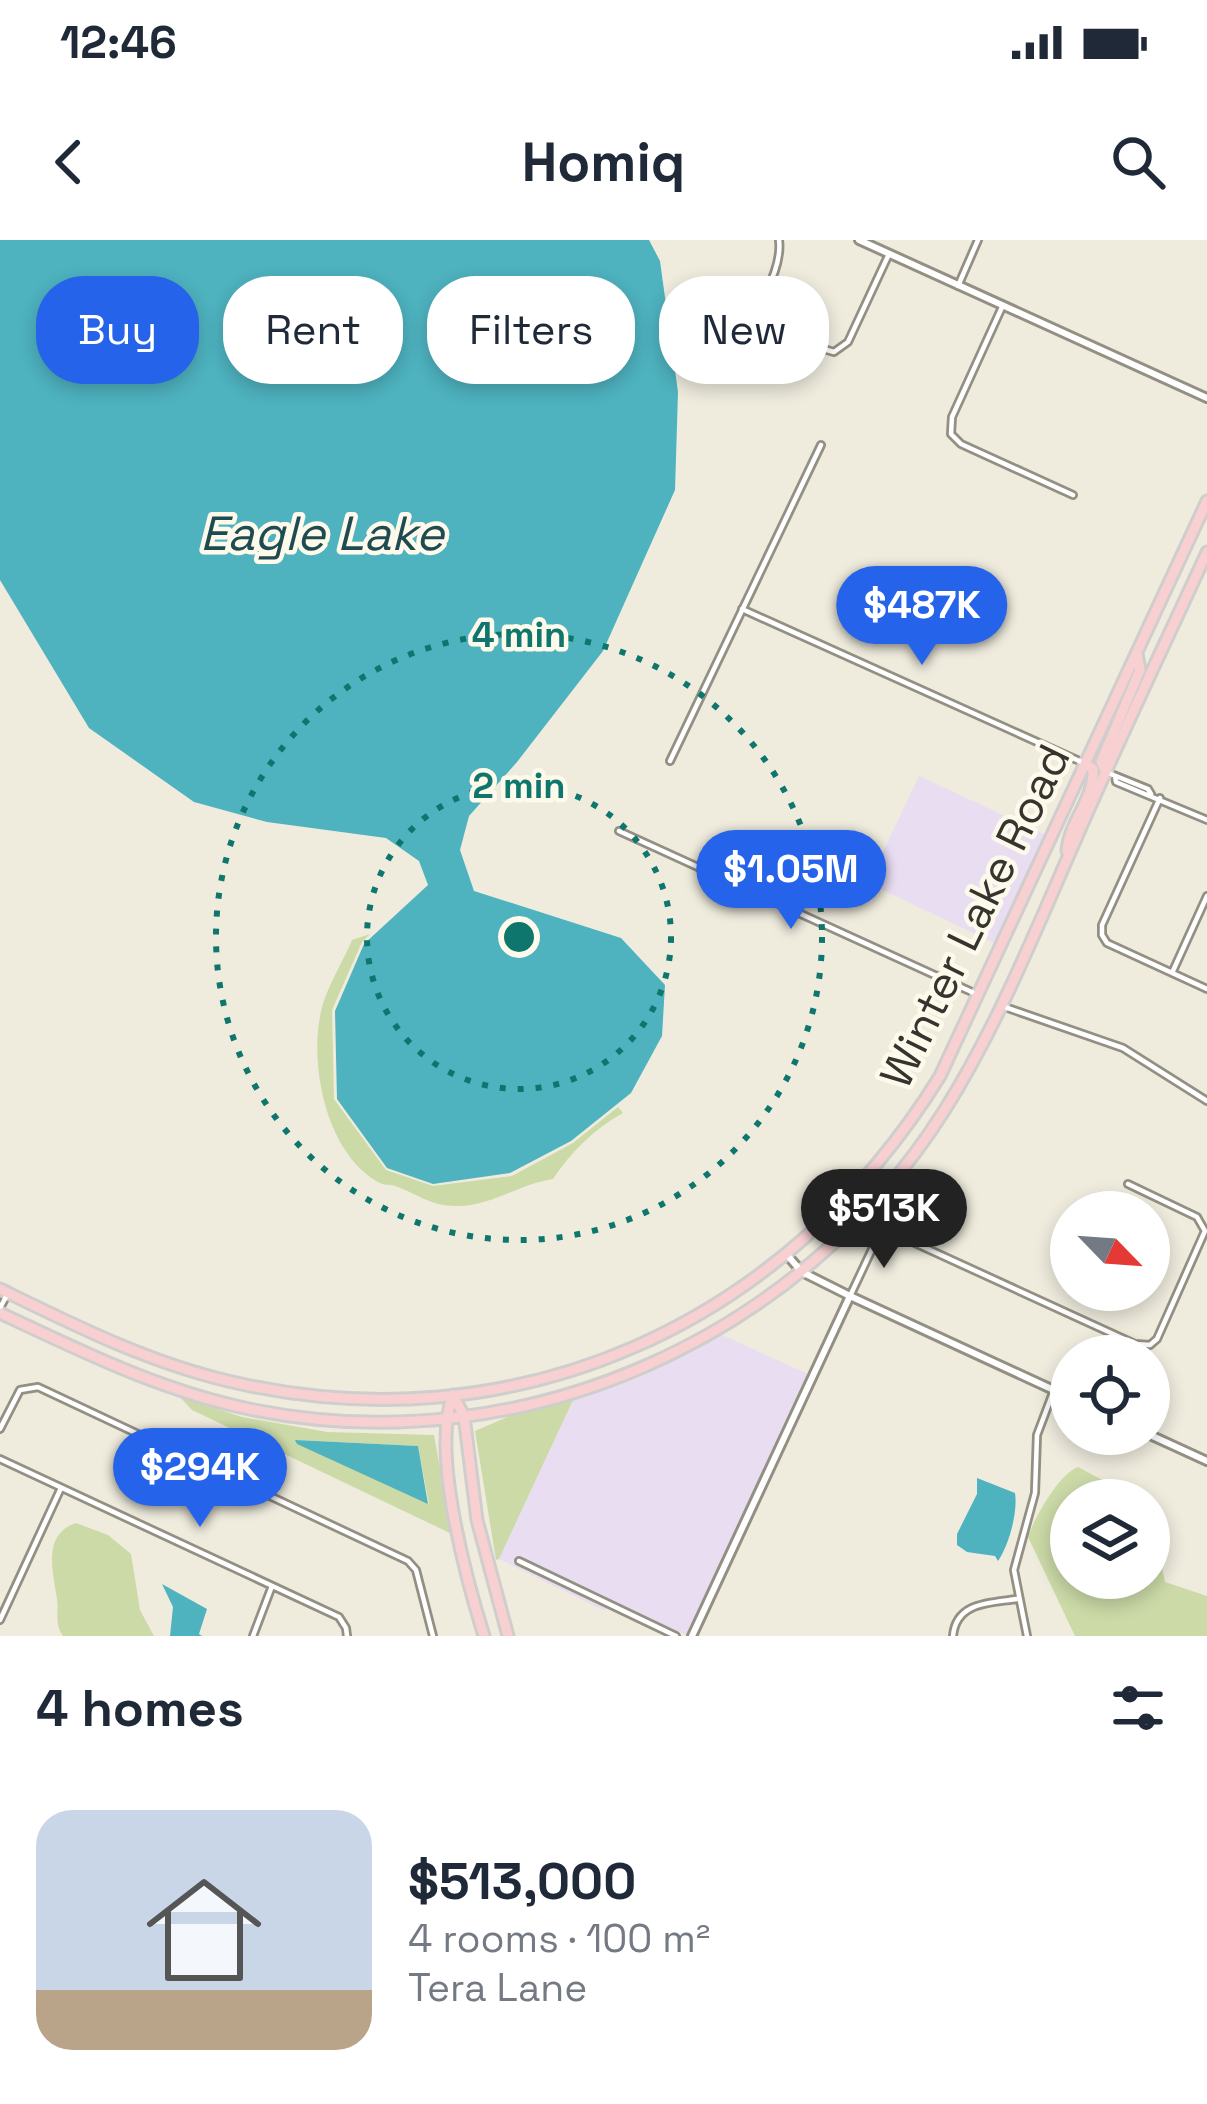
<!DOCTYPE html>
<html lang="en">
<head>
<meta charset="utf-8">
<style>
	:root { --surface:#fff; --page:#f2f2f3; --text:#1f2937; --muted:#747a83; --accent:#2563eb }
	body { margin:0; font-family:"Space Grotesk",sans-serif; background:var(--page); color:var(--text); height:100vh; display:flex; flex-direction:column; font-size:45px; white-space:nowrap }
	* { box-sizing:border-box; margin:0 }
	p { font-size:39px; color:var(--muted) }
	.icon { flex:none; width:66px; height:66px; fill:none; stroke:currentColor; stroke-width:2; stroke-linecap:round; stroke-linejoin:round }
	.map { position:relative; height:1396px; overflow:hidden }
	.panel { display:flex; flex-direction:column; background:var(--surface); flex:1 }
	.panel>* { flex:none }
	.hud { position:absolute; left:36px; top:36px; width:1137px; height:108px; display:flex; gap:24px }
	.needle { width:78px; rotate:115deg }
	.buttons { position:absolute; left:1050px; top:951px; display:grid; gap:24px }
	.buttons a { display:grid; place-items:center; width:120px; height:120px; border-radius:50%; background:var(--surface); box-shadow:0 6px 18px #0003; font-size:60px }
	.price { position:absolute; translate:-50% -102px; padding:0 27px; border-radius:42px; background:var(--accent); color:#fff; font-size:39px; line-height:78px; filter:drop-shadow(0 3px 6px #0008) }
	.price::after { content:''; position:absolute; left:50%; top:72px; width:36px; height:27px; margin-left:-18px; background:inherit; clip-path:polygon(0 0,100% 0,50% 100%) }
	.price.on { background:#222; color:#fff }
	ul { padding:0; list-style:none }
	li { display:flex; align-items:center; gap:36px; height:300px; padding:0 36px }
	li span { display:grid; place-items:center; flex:none; width:336px; height:240px; border-radius:36px; color:#555 }
	li>.icon { margin-inline-start:auto }
	span .icon { width:144px; height:144px; fill:#fffc; stroke-width:1 }
	li b { font-size:51px }
	h2 { display:flex; justify-content:space-between; align-items:center; height:144px; padding:0 36px; font-size:51px }
	.tag { padding:0 42px; border-radius:48px; background:var(--surface); box-shadow:0 6px 18px #0003; font-size:42px; line-height:108px }
	.tag.on { background:var(--accent); color:#fff }
	.status { display:flex; justify-content:space-between; align-items:center; height:84px; padding:0 60px; background:var(--surface); direction:ltr }
	.status svg { height:33px; fill:currentColor }
	header { display:flex; justify-content:space-between; align-items:center; height:156px; padding:0 36px; background:var(--surface); font-size:54px; font-weight:700 }
	.map>svg:first-child { display:block }
	.commercial { fill:#e8ddf1 }
	.green { fill:#cbdaa7; fill-rule:evenodd }
	.water { fill:#4eb2bf }
	.lines { fill:none; stroke-linecap:round; stroke-linejoin:round }
	.minor-casing { stroke:#939083; stroke-width:10 }
	.tertiary-casing { stroke:#939083; stroke-width:12 }
	.primary-casing { stroke:#cfcecd; stroke-width:15 }
	.minor { stroke:#fff; stroke-width:4.5 }
	.tertiary { stroke:#fff; stroke-width:6 }
	.primary { stroke:#f9d0d2; stroke-width:9 }
	.ring { fill:none; stroke:#0f766e; stroke-width:6; stroke-dasharray:6 12 }
	.labels { text-anchor:middle; dominant-baseline:central; stroke-width:9; stroke-linejoin:round; paint-order:stroke }
	.street-label { font-size:45px; fill:#36342f; stroke:#fdf9eb }
	.water-label { font-size:48px; font-style:italic; fill:#1e4b51; stroke:#fdf9eb }
	.centre { fill:#0f766e; stroke:#fdf9eb; stroke-width:6 }
	.ring-label { font-size:36px; text-anchor:middle; font-weight:bold; fill:#0f766e; stroke:#fdf9eb; stroke-width:9; stroke-linejoin:round; paint-order:stroke }
</style>
</head>
<body>
<div class="status"><b>12:46</b><svg viewBox="0 0 49 12"><path d="M0 12V9h3v3zM5 12V6h3v6zM10 12V3h3v9zM15 12V0h3v12zM26 1h20v11H26zM47 4h2v5h-2z"/></svg></div>
<header><svg class="icon" aria-label="back" viewBox="0 0 24 24"><path d="M15 5l-7 7 7 7"/></svg>Homiq<svg class="icon" aria-label="search" viewBox="0 0 24 24"><circle cx="10" cy="10" r="6"/><path d="M15 15l6 6"/></svg></header>
<div class="map">
<svg width="1207" height="1396" viewBox="0 0 1207 1396">
	<rect width="100%" height="100%" fill="#efecde"/>
	<path class="commercial" d="M919,536L1046,595L996,704L868,643Z
		M722,1095L810,1135L688,1396L518,1317L515,1323L610,1368L603,1370L499,1319L573,1160L641,1137Z"/>
	<path class="green" d="M370,694L362,702L332,770L334,859L386,930L433,946L512,936L573,903L618,867L623,873C594,889 571,912 553,939C519,944 490,967 456,966C430,966 418,954 395,946C386,943 387,947 378,942C327,914 310,828 320,777C324,751 342,724 352,700Z
		M180,1157L242,1177L327,1192L434,1195L452,1294L192,1170ZM296,1200L418,1206L429,1264Z
		M573,1160L499,1319L496,1320L475,1191L514,1174Z
		M1078,1227L1108,1243L1127,1260H1071V1338H1149V1306L1158,1310L1165,1342L1207,1356V1396H1075L1028,1297C1035,1277 1058,1235 1078,1227Z
		M76,1283L108,1295L131,1314L140,1370L154,1396H63C54,1383 59,1373 57,1359C53,1332 42,1294 76,1283Z"/>
	<path class="water" d="M0,0H649L660,21L678,152L675,250L603,411L517,522L469,576L460,610L474,651L621,698L665,745L662,796L631,853L571,901L510,933L433,944L387,928L337,859L335,771L364,704L428,645L419,621L386,598L267,582L194,562L89,488L0,340Z
		M295,1200L418,1206L428,1264L297,1204Z
		M977,1238L1015,1253C1018,1272 1009,1305 998,1321L995,1316L967,1312L957,1305V1294L977,1254Z
		M162,1344L207,1369L199,1394L202,1396H170L173,1367Z"/>
	<g class="lines">
		<g class="minor-casing">
			<path id="minor" d="M958,46L978,0
				M733,55C734,55 754,56 755,56C773,52 781,15 779,0
				M1003,65L952,177L951,194L961,204L1073,255
				M820,108L834,112L848,102L889,14
				M742,369L1086,524
				M670,521L821,205
				M1106,532L1148,549L1151,554
				M1115,536L1116,542L1207,580
				M1160,558L1102,685V695L1107,703L1207,749
				M619,591L974,753
				M1172,733L1207,656
				M1002,766L1123,808L1207,861
				M851,1054L882,988L1135,1104L1150,1105L1157,1099L1205,991L1197,977L1128,944
				M0,1068L8,1053
				M0,1189L20,1150L38,1147L408,1321L416,1330L433,1396
				M0,1219L339,1377L346,1388L347,1396
				M519,1321L676,1396
				M0,1380L61,1248
				M253,1396L272,1346
				M953,1396C956,1362 989,1363 1017,1359
				M1027,1396L1014,1330L1035,1253L1037,1195L1054,1150"/>
		</g>
		<g class="tertiary-casing">
			<path id="tertiary" d="M859,0L1207,158
				M787,1015L802,1032L850,1056L1071,1158
				M1148,1194L1207,1221
				M692,1396L850,1056"/>
		</g>
		<g class="primary-casing">
			<path id="primary" d="M1106,532L1101,522L1140,430L1137,414
				M1067,611C1069,582 1095,558 1093,529L1086,524
				M0,1049C74,1085 147,1122 228,1141C515,1209 787,1084 940,836L1207,261
				M0,1073C83,1112 163,1152 254,1170C521,1223 799,1100 944,871C997,787 1035,692 1075,601C1117,504 1163,408 1207,312
				M453,1155L464,1176L477,1280L508,1396
				M453,1155C431,1210 466,1338 484,1396"/>
		</g>
		<use href="#minor" class="minor"/>
		<use href="#tertiary" class="tertiary"/>
		<use href="#primary" class="primary"/>
	</g>
	<g class="ring">
		<circle cx="519" cy="697" r="152"/>
		<circle cx="519" cy="697" r="303"/>
	</g>
	<g class="labels">
		<g class="street-label">
			<text transform="translate(975 676) rotate(-64)">Winter Lake Road</text>
		</g>
		<g class="water-label">
			<text x="322" y="293">Eagle Lake</text>
		</g>
	</g>
	<circle cx="519" cy="697" r="18" class="centre"/>
	<g class="ring-label">
		<text x="519" y="407">4 min</text>
		<text x="519" y="558">2 min</text>
	</g>
</svg>
<div class="buttons">
<a><svg class="needle" viewBox="-14 -14 28 28"><path d="M0-13l5 13h-10z" fill="#e53935"/><path d="M0 13l5-13h-10z" fill="#747a83"/></svg></a>
<a><svg class="icon" aria-label="locate" viewBox="0 0 24 24"><circle cx="12" cy="12" r="6"/><path d="M12 2v4M12 18v4M2 12h4M18 12h4"/></svg></a>
<a><svg class="icon" aria-label="layers" viewBox="0 0 24 24"><path d="M12 4l9 5-9 5-9-5zM3 14l9 5 9-5"/></svg></a>
</div>
<b class="price" style="left:922px;top:428px">$487K</b>
<b class="price" style="left:791px;top:692px">$1.05M</b>
<b class="price on" style="left:884px;top:1031px">$513K</b>
<b class="price" style="left:200px;top:1290px">$294K</b>
<div class="hud">
<a class="tag on">Buy</a>
<a class="tag">Rent</a>
<a class="tag">Filters</a>
<a class="tag">New</a>
</div>
</div>
<section class="panel">
<h2>4 homes<svg class="icon" aria-label="filters" viewBox="0 0 24 24"><path d="M4 7h16M4 17h16"/><circle cx="9" cy="7" r="2"/><circle cx="15" cy="17" r="2"/></svg></h2>
<ul>
<li><span style="background:linear-gradient(#c9d6e8 75%,#b9a48a 0)"><svg class="icon" aria-label="home" viewBox="0 0 24 24"><path d="M3 11l9-7 9 7M6 9v11h12V9"/></svg></span><div><b>$513,000</b><p>4 rooms · 100 m²</p><p>Tera Lane</p></div></li>
</ul>
</section>
</body>
</html>
